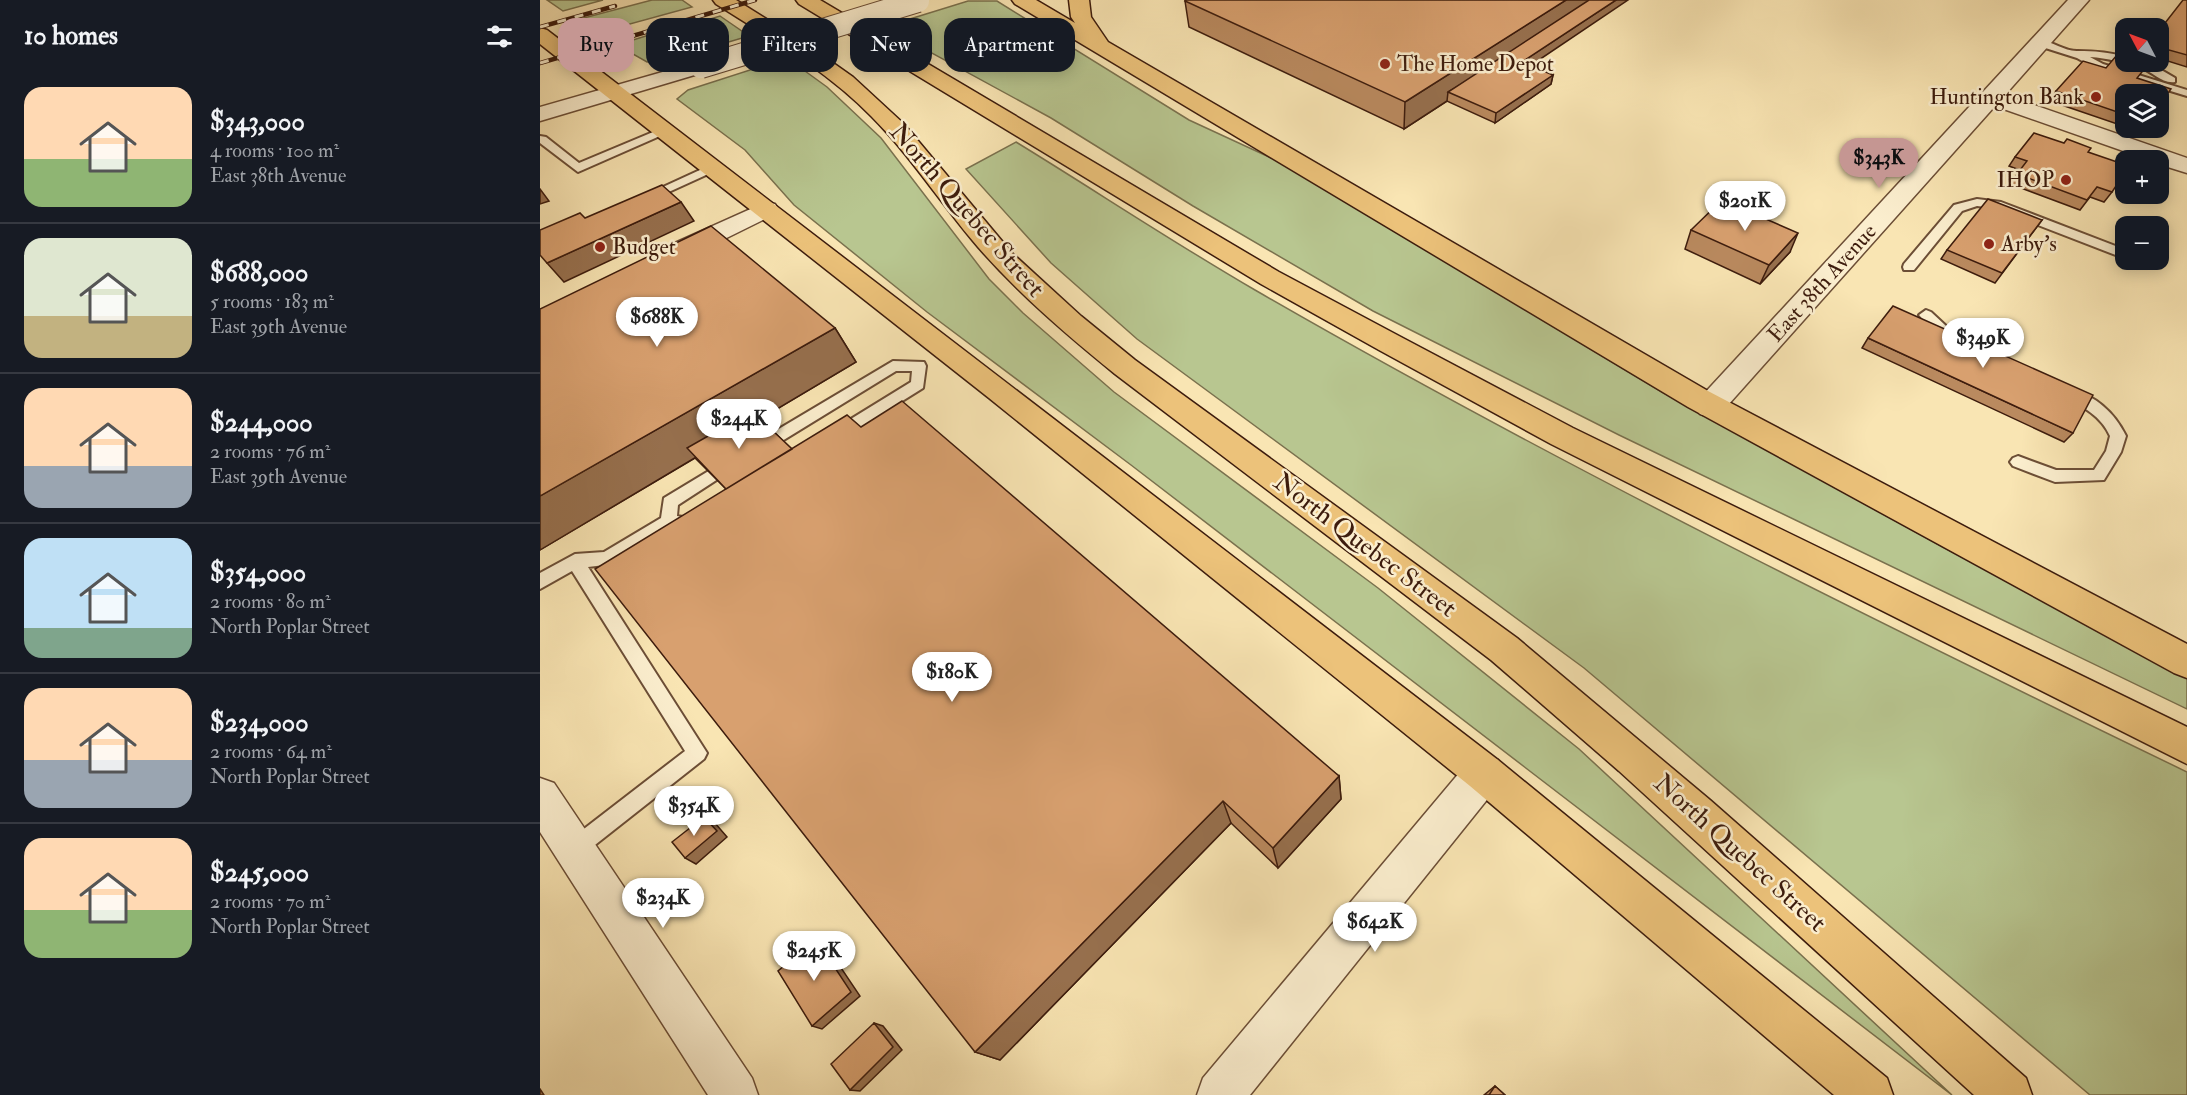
<!DOCTYPE html>
<html lang="en">
<head>
<meta charset="utf-8">
<style>
	:root { --surface:#171b24; --page:#242831; --text:#f1f3f6; --muted:#9ea1a6; --line:#363941; --accent:#c59692 }
	body { margin:0; font-family:"IM FELL Double Pica",serif; background:var(--page); color:var(--text); height:100vh; display:flex; flex-direction:column; font-size:22px; white-space:nowrap }
	* { box-sizing:border-box; margin:0 }
	p { font-size:20px; color:var(--muted) }
	.icon { flex:none; width:33px; height:33px; fill:none; stroke:currentColor; stroke-width:2; stroke-linecap:round; stroke-linejoin:round }
	.map { position:relative; flex:1; overflow:hidden }
	.drawer { display:flex; flex-direction:column; background:var(--surface); width:540px }
	.drawer>* { flex:none }
	.hud { position:absolute; left:18px; top:18px; width:570px; height:54px; display:flex; gap:12px }
	.needle { width:39px; rotate:311deg }
	.tools { position:absolute; left:1575px; top:18px; display:grid; gap:12px }
	.tools a { display:grid; place-items:center; width:54px; height:54px; border-radius:12px; background:var(--surface); box-shadow:0 3px 15px #0003; font-size:30px }
	.price { position:absolute; translate:-50% -51px; padding:0 14px; border-radius:21px; background:#fff; color:#222; font-size:20px; line-height:39px; filter:drop-shadow(0 2px 3px #0008) }
	.price::after { content:''; position:absolute; left:50%; top:36px; width:18px; height:14px; margin-left:-9px; background:inherit; clip-path:polygon(0 0,100% 0,50% 100%) }
	.price.current { background:var(--accent); color:#111 }
	ul { padding:0; list-style:none }
	li { display:flex; align-items:center; gap:18px; height:150px; padding:0 24px }
	li+li { border-top:2px solid var(--line) }
	li span { display:grid; place-items:center; flex:none; width:168px; height:120px; border-radius:18px; color:#555 }
	li>.icon { margin-inline-start:auto }
	span .icon { width:72px; height:72px; fill:#fffc; stroke-width:1 }
	li b { font-size:26px }
	h2 { display:flex; justify-content:space-between; align-items:center; height:72px; padding:0 24px; font-size:26px }
	.pill { padding:0 21px; border-radius:18px; background:var(--surface); box-shadow:0 3px 15px #0003; font-size:21px; line-height:54px }
	.pill.current { background:var(--accent); color:#111 }
	main { display:flex; flex:1; min-height:0 }
	.map>svg:first-child { display:block }
	.green { fill:#b8c690; stroke:#7a714e; stroke-width:1.5 }
	.lines { fill:none; stroke-linecap:round; stroke-linejoin:round }
	.service-casing { stroke:#6c4e36; stroke-width:4 }
	.minor-casing { stroke:#6c4e36; stroke-width:3 }
	.tertiary-casing { stroke:#6c4e36; stroke-width:3 }
	.primary-casing { stroke:#3d1c0d; stroke-width:3 }
	.service { fill:#fbeece; fill-rule:evenodd }
	.minor { fill:#fbeece; fill-rule:evenodd }
	.tertiary { fill:#fbeece; fill-rule:evenodd }
	.primary { fill:#ecc27a; fill-rule:evenodd }
	.rail-casing { stroke:#3d1c0d; stroke-width:4.5 }
	.rail { stroke:#fbeece; stroke-width:3; stroke-dasharray:9; stroke-linecap:butt }
	.tertiary-bridge-casing { stroke:#6c4e36; stroke-width:24; stroke-linecap:butt }
	.tertiary-bridge { stroke:#fbeece; stroke-width:22 }
	.wall { fill:#ba8a5f; stroke:#3d1c0d; stroke-width:1.5 }
	.shaded-wall { fill:#97704e; stroke:#3d1c0d; stroke-width:1.5 }
	.building { fill:#d8a06f; stroke:#3d1c0d; stroke-width:1.5 }
	.poi-dot { fill:#8f2418; stroke:#fbeece; stroke-width:2 }
	.labels { text-anchor:middle; dominant-baseline:central; stroke-width:5; stroke-linejoin:round; paint-order:stroke }
	.far-poi-label { font-size:22px; fill:#3d1c0d; stroke:#fbeece; text-anchor:start }
	.far-street-label { font-size:22px; fill:#3d1c0d; stroke:#fbeece }
	.street-label { font-size:26px; fill:#3d1c0d; stroke:#fbeece }
</style>
</head>
<body>
<main>
<section class="drawer">
<h2>10 homes<svg class="icon" aria-label="filters" viewBox="0 0 24 24"><path d="M4 7h16M4 17h16"/><circle cx="9" cy="7" r="2"/><circle cx="15" cy="17" r="2"/></svg></h2>
<ul>
<li><span style="background:linear-gradient(#ffd9b3 60%,#8fb573 0)"><svg class="icon" aria-label="home" viewBox="0 0 24 24"><path d="M3 11l9-7 9 7M6 9v11h12V9"/></svg></span><div><b>$343,000</b><p>4 rooms · 100 m²</p><p>East 38th Avenue</p></div></li>
<li><span style="background:linear-gradient(#dfe7d0 65%,#c2b280 0)"><svg class="icon" aria-label="home" viewBox="0 0 24 24"><path d="M3 11l9-7 9 7M6 9v11h12V9"/></svg></span><div><b>$688,000</b><p>5 rooms · 183 m²</p><p>East 39th Avenue</p></div></li>
<li><span style="background:linear-gradient(#ffd9b3 65%,#9aa5b1 0)"><svg class="icon" aria-label="home" viewBox="0 0 24 24"><path d="M3 11l9-7 9 7M6 9v11h12V9"/></svg></span><div><b>$244,000</b><p>2 rooms · 76 m²</p><p>East 39th Avenue</p></div></li>
<li><span style="background:linear-gradient(#bfe0f5 75%,#7fa58c 0)"><svg class="icon" aria-label="home" viewBox="0 0 24 24"><path d="M3 11l9-7 9 7M6 9v11h12V9"/></svg></span><div><b>$354,000</b><p>2 rooms · 80 m²</p><p>North Poplar Street</p></div></li>
<li><span style="background:linear-gradient(#ffd9b3 60%,#9aa5b1 0)"><svg class="icon" aria-label="home" viewBox="0 0 24 24"><path d="M3 11l9-7 9 7M6 9v11h12V9"/></svg></span><div><b>$234,000</b><p>2 rooms · 64 m²</p><p>North Poplar Street</p></div></li>
<li><span style="background:linear-gradient(#ffd9b3 60%,#8fb573 0)"><svg class="icon" aria-label="home" viewBox="0 0 24 24"><path d="M3 11l9-7 9 7M6 9v11h12V9"/></svg></span><div><b>$245,000</b><p>2 rooms · 70 m²</p><p>North Poplar Street</p></div></li>
</ul>
</section>
<div class="map">
<svg width="1647" height="1095" viewBox="0 0 1647 1095">
	<rect width="100%" height="100%" fill="#f9e5b3"/>
	<filter id="stains"><feTurbulence type="fractalNoise" baseFrequency=".00333" numOctaves="4"/><feColorMatrix values="0 0 0 0 .2 0 0 0 0 .09 0 0 0 0 .02 0 0 0 .5 -.17"/></filter>
	<radialGradient id="worn" r=".72"><stop offset=".6" stop-color="#630" stop-opacity="0"/><stop offset="1" stop-color="#630" stop-opacity=".3"/></radialGradient>
	<path class="green" d="M7,0H63L23,11Z
		M112,0H142L152,7L57,33L36,20Z
		M428,1H457L649,120L744,164L1122,392L1403,547L1647,676V709L1079,435L833,311L653,206L511,118L344,27Z
		M180,16L209,36L124,61L107,62L77,45L144,24L147,26Z
		M247,58L287,87L341,138L449,279L483,313L574,392L838,588L1039,749L1412,1095L591,465L387,312L254,205L205,150L137,99L148,90Z
		M476,142C556,191 634,243 715,290C1018,465 1333,620 1647,772V1095H1550L1044,668L597,339L511,263L426,169Z"/>
	<g class="lines">
		<g class="service-casing">
			<path id="service" d="M1496,41C1511,39 1524,52 1538,51C1554,51 1569,52 1586,57V62L1611,64L1635,78V82C1622,84 1612,71 1601,68C1583,63 1568,58 1550,57L1563,64L1647,90V96L1555,68L1537,58L1496,45Z
				M125,127L129,128V132L38,172L0,143V136L6,137L39,163Z
				M173,164L177,166V170L109,201L105,202L99,198Z
				M1437,199L1461,202L1586,250V259L1454,208L1437,206L1422,211L1374,270H1364L1363,267L1364,264L1414,205Z
				M1386,310L1391,312L1419,338L1421,341L1419,344L1414,346L1401,339L1379,315Z
				M353,361L384,362L386,366L383,388L303,438H293L290,434L293,430L371,382L372,371H356L242,441H232L229,437L232,433Z
				M1530,389C1556,396 1574,412 1586,436L1581,452L1564,480L1515,482L1473,466L1470,462L1473,458L1478,456L1516,470H1554L1566,451L1570,436C1561,416 1544,407 1525,398L1523,394L1525,390Z
				M172,469L178,471L180,475L178,479L138,505L137,516L143,517L145,522L143,527L131,528L73,564L48,567L167,753L164,759L41,856L34,859L27,856L24,849L27,842L145,751L32,571L0,589V573L35,554L64,552L121,518L124,498Z"/>
		</g>
		<g class="minor-casing">
			<path id="minor" d="M1528,0H1549L1465,95L1647,158V173L1618,164V160H1609L1455,106L1180,414L1170,417L1160,414L1155,406L1160,398Z
				M226,202L235,204L238,209L235,214L148,257L139,259L130,257L126,251L130,245Z
				M0,778L14,783L212,1078L218,1095H168L0,832Z"/>
		</g>
		<g class="tertiary-casing">
			<path id="tertiary" d="M161,61L168,63L171,67L168,71L0,121V107Z
				M944,754L958,760L963,773L958,786L710,1095H657L663,1078L930,760Z"/>
		</g>
		<g class="primary-casing">
			<path id="primary" d="M173,0H196L262,41L313,77L364,124L472,253L541,316L595,360L977,638L1170,800L1486,1078L1492,1095H1434L1079,771L951,660L575,374C527,335 479,294 438,247C401,204 371,156 331,116C286,70 230,38 176,4Z
				M256,0H280L739,272L859,336L1033,428L1647,727V764L1011,444L839,350L721,284L259,4Z
				M472,0H496L535,23L531,17L529,0H549L551,17L568,42L1168,391L1647,644V678L1634,673L1148,407L475,4Z
				M0,28L7,30L958,760L1347,1078L1353,1095H1294L930,786L449,398L0,44Z"/>
		</g>
		<use href="#service" class="service"/>
		<use href="#minor" class="minor"/>
		<use href="#tertiary" class="tertiary"/>
		<use href="#primary" class="primary"/>
		<g class="rail-casing">
			<path id="rail" d="M0,27L75,6
				M0,63L215,0"/>
		</g>
		<use href="#rail" class="rail"/>
		<g class="tertiary-bridge-casing">
			<path id="tertiary-bridge" d="M161,67L378,1"/>
		</g>
		<use href="#tertiary-bridge" class="tertiary-bridge"/>
	</g>
	<path class="wall" d="M1647,0V67L1618,58V32Z
		M645,1L990,66L1013,75L1011,84L955,123L907,101L864,129L649,27Z
		M1516,91L1586,94V127L1510,101Z
		M1587,128H1604L1600,132Z
		M1548,152L1572,192L1564,202L1550,197L1540,210L1470,184L1480,170L1469,166L1475,157Z
		M1502,220L1455,283L1401,259L1407,250Z
		M1151,230L1250,252L1220,284L1145,249Z
		M0,309L295,328L316,362L220,419L252,449L321,427L799,776L801,799L738,868L691,823L460,1060L435,1052L186,489L155,458L0,550Z
		M1328,338L1533,433L1524,442L1322,348Z
		M955,1086L965,1095H944Z"/>
	<path class="shaded-wall" d="M1026,0H1062L908,92L907,101L864,129L865,102Z
		M1076,0H1088L981,72L982,62Z
		M1013,75L1011,84L955,123L956,113Z
		M0,189L9,201L0,204Z
		M141,202L154,221L24,282L7,263Z
		M1258,233L1250,252L1220,284L1229,265Z
		M295,328L316,362L0,550V496Z
		M799,776L801,799L738,868L733,848Z
		M683,801L691,823L460,1060L435,1052Z
		M164,817L175,823L187,837L156,864L145,858Z
		M276,939L285,944L320,996L282,1029L272,1026Z
		M334,1023L343,1026L362,1050L320,1091L310,1090Z
		M0,1089L4,1095H0Z"/>
	<path class="building" d="M646,0H1026L865,102L645,1Z
		M1049,0H1076L982,62L1013,75L956,113L908,92Z
		M1643,0H1647V55L1618,47V32Z
		M1582,49L1586,50V62H1610L1597,78L1631,89L1618,107V94H1586V115L1516,91L1543,61L1566,68Z
		M1494,133L1524,143L1527,139L1551,148L1548,152L1586,165V171L1572,192L1557,187L1547,200L1477,174L1487,161L1475,157Z
		M122,185L141,202L7,263L0,255V230L40,213L45,218Z
		M1448,199L1502,220L1462,273L1407,250Z
		M1182,200L1258,233L1229,265L1151,230Z
		M171,226L295,328L0,496V309Z
		M1353,306L1553,395L1533,433L1328,338Z
		M362,401L799,776L733,848L683,801L435,1052L55,569L307,415L321,427Z
		M212,411L252,449L186,489L147,448Z
		M164,817L177,831L145,858L132,842Z
		M276,939L311,992L272,1026L238,971Z
		M334,1023L353,1047L310,1090L291,1064Z
		M955,1086L965,1095H949Z"/>
	<g class="poi-dot">
		<circle cx="845" cy="64" r="6"/>
		<circle cx="1556" cy="97" r="6"/>
		<circle cx="1526" cy="180" r="6"/>
		<circle cx="1449" cy="244" r="6"/>
		<circle cx="60" cy="247" r="6"/>
	</g>
	<g class="labels">
		<g class="far-poi-label">
			<text x="857" y="64">The Home Depot</text>
			<text x="1544" y="97" text-anchor="end">Huntington Bank</text>
			<text x="1514" y="180" text-anchor="end">IHOP</text>
			<text x="1461" y="244">Arby's</text>
			<text x="72" y="247">Budget</text>
		</g>
		<g class="far-street-label">
			<text transform="translate(1282 283) rotate(-48)">East 38th Avenue</text>
		</g>
		<g class="street-label">
			<text transform="translate(427 210) rotate(49)">North Quebec Street</text>
			<text transform="translate(825 545) rotate(37)">North Quebec Street</text>
			<text transform="translate(1200 853) rotate(42)">North Quebec Street</text>
		</g>
	</g>
	<rect width="100%" height="100%" filter="url(#stains)"/>
	<rect width="100%" height="100%" fill="url(#worn)"/>
</svg>
<div class="tools">
<a><svg class="needle" viewBox="-14 -14 28 28"><path d="M0-13l5 13h-10z" fill="#e53935"/><path d="M0 13l5-13h-10z" fill="#9ea1a6"/></svg></a>
<a><svg class="icon" aria-label="layers" viewBox="0 0 24 24"><path d="M12 4l9 5-9 5-9-5zM3 14l9 5 9-5"/></svg></a>
<a>+</a>
<a>−</a>
</div>
<b class="price current" style="left:1339px;top:189px">$343K</b>
<b class="price" style="left:1205px;top:232px">$201K</b>
<b class="price" style="left:117px;top:348px">$688K</b>
<b class="price" style="left:1443px;top:369px">$349K</b>
<b class="price" style="left:199px;top:450px">$244K</b>
<b class="price" style="left:412px;top:703px">$180K</b>
<b class="price" style="left:154px;top:837px">$354K</b>
<b class="price" style="left:123px;top:929px">$234K</b>
<b class="price" style="left:835px;top:953px">$642K</b>
<b class="price" style="left:274px;top:982px">$245K</b>
<div class="hud">
<a class="pill current">Buy</a>
<a class="pill">Rent</a>
<a class="pill">Filters</a>
<a class="pill">New</a>
<a class="pill">Apartment</a>
</div>
</div>
</main>
</body>
</html>
